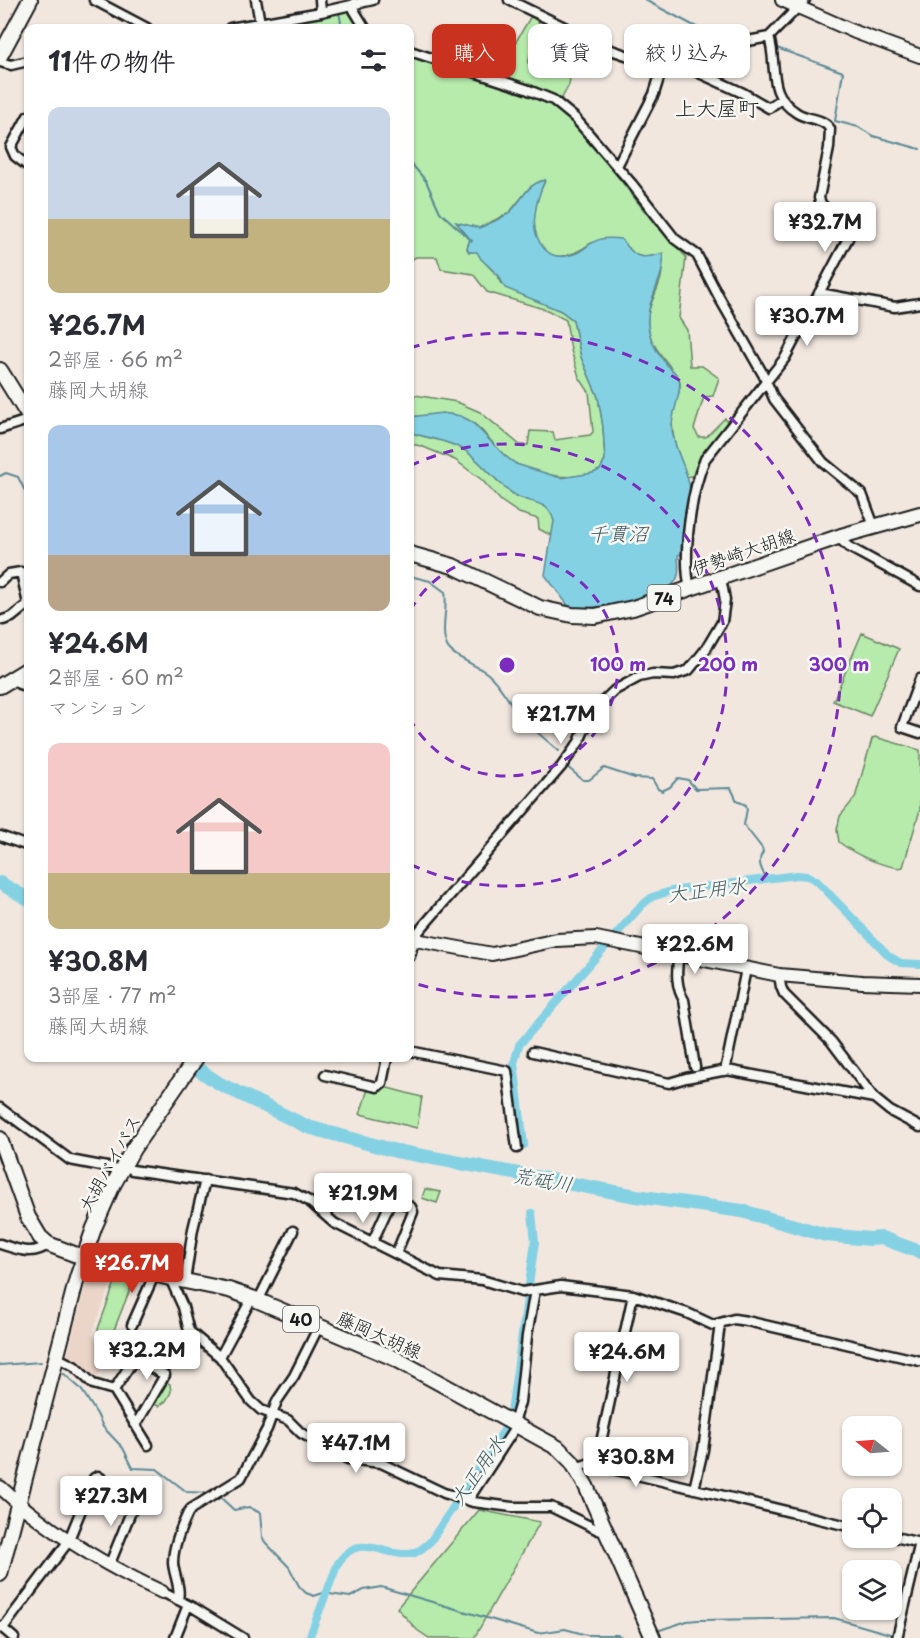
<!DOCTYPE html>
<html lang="ja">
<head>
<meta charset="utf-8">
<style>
	:root { --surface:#fff; --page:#f2f2f3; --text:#2b2b33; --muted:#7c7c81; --accent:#c8321e }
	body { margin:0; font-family:"Playpen Sans","Klee One",sans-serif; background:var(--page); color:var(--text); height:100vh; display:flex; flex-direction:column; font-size:22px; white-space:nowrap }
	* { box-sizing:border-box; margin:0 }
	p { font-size:20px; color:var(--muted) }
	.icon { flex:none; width:33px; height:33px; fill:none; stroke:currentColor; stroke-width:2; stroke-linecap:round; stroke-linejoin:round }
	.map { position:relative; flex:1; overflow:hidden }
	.side { position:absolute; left:24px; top:24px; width:390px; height:1038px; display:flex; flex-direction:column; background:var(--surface); border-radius:12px; box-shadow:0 2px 4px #0004 }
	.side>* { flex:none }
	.guide { position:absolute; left:432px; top:24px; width:398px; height:54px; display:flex; gap:12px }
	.needle { width:39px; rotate:287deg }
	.fabs { position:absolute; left:842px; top:1416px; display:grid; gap:12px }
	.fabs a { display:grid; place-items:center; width:60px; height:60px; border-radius:12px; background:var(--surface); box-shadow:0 2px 4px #0004; font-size:30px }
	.price { position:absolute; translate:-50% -51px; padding:0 14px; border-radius:6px; background:#fff; color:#222; font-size:20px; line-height:39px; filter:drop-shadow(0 2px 3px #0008) }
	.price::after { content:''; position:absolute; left:50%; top:36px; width:18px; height:14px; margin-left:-9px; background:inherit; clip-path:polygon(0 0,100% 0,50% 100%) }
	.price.active { background:var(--accent); color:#fff }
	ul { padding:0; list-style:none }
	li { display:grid; align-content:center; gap:12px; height:318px; padding:0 24px }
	li span { display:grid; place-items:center; height:186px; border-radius:12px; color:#555 }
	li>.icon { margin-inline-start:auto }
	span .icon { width:108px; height:108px; fill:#fffc; stroke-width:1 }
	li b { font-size:26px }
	h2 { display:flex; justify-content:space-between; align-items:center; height:72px; padding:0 24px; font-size:26px }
	.chip { padding:0 21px; border-radius:12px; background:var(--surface); box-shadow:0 2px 4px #0004; font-size:21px; line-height:54px }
	.chip.active { background:var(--accent); color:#fff }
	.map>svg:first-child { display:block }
	.built { fill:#ebd5c8 }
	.green { fill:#b6ebac; stroke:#698464; stroke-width:1.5 }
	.water { fill:#85d1e4; stroke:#5b8994; stroke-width:1.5 }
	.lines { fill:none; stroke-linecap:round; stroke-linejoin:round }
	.stream { stroke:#5b8994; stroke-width:2 }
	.canal { stroke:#85d1e4; stroke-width:8 }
	.river { stroke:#85d1e4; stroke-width:14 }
	.street-casing { stroke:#1c1c1c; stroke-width:13 }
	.secondary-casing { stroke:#1c1c1c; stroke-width:16 }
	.primary-casing { stroke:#1c1c1c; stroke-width:18 }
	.street { stroke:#f6f6f2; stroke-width:8 }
	.secondary { stroke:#f6f6f2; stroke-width:12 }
	.primary { stroke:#f6f6f2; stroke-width:14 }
	.ring { fill:none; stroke:#7b2cbf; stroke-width:3; stroke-dasharray:10 8 }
	.labels { text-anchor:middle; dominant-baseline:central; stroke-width:5; stroke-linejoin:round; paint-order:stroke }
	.shield { fill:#f6f6f2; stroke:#5d5d5c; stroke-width:1.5 }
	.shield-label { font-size:16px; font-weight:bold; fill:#1c1c1c }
	.street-label { font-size:18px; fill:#1c1c1c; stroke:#f6f6f2 }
	.water-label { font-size:20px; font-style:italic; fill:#415b62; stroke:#f6f6f2 }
	.quarter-label { font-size:21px; fill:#1c1c1c; stroke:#f6f6f2 }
	.centre { fill:#7b2cbf; stroke:#f6f6f2; stroke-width:3 }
	.ring-label { font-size:18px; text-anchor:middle; font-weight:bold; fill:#7b2cbf; stroke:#f6f6f2; stroke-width:5; stroke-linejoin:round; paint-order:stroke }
</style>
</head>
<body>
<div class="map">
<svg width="920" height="1638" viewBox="0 0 920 1638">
	<rect width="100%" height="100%" fill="#f1e7df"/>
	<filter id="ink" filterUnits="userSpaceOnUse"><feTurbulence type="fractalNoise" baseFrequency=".0167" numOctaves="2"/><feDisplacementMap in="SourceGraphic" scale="12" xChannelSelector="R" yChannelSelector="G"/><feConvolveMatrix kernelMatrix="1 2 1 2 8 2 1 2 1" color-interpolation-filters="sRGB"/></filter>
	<g filter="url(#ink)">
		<path class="built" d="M99,1266L119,1271L112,1281L92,1334L100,1349L105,1352L99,1376L89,1375L67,1357L88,1274Z"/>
		<path class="green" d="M348,9L359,28H269Z
			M531,16L539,23L528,63L535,66L544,54L554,55L562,37L568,31L576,38L569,85L557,107L581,129L653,222L686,257L679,318L687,330L690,366H702L719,378L713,396L704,397L694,429L699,437H706L725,418L727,422L704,454L696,475L687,477C679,455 669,435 673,411C675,402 680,393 680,384C680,375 655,352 651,338C642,313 653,303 660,281C663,273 662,262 663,254L647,258L632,254L629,248L591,243C564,263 536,263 534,222C534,209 539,193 545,181L530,187L509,213L479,228L457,223L470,239L467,248L469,252L477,251C483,265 497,270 502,284L561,311L573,320L581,357L598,397L603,427L605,460L600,470C575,484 524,474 504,455C491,443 481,425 464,418C447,410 428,417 410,417V396L415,395L457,402L480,412L520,445H528L530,431L553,432L555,440L590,435L593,432L589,392L579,377L571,350L566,320L547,310L487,292L473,274L441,269L437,257H416L410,260V54L497,80L505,60Z
			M410,432C428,439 450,440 467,452C484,464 497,484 515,495C527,502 545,501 552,513C556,520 553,528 552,536L539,529L538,519L519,513L501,501L482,480L455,460L421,446L410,444Z
			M862,633L899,649L870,716L833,701Z
			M875,737L920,750V810L903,867L899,868C876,864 857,856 839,842L837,830L840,816L855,798L872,739Z
			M384,1087L422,1097L417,1128L360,1114L368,1089L382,1091Z
			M425,1189L441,1192L437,1203L422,1198Z
			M119,1271L136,1274L108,1345L101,1337L98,1329Z
			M165,1382L170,1384L171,1392L166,1401L159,1406L153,1404Z
			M479,1510L540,1522L474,1638H429L417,1630L397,1608Z"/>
		<path class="water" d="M545,180C540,191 536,203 535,215C532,234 543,260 566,256C592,252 586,234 621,239C637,257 636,261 663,253C666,279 646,298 648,324C649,340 658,354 667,365C671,370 677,373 679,379C683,390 671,414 672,428C673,450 688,468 690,490C691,509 683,533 683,554L678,555C678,565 681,575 674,583C662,597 589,611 570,608L545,575L554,521C548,499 532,505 515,495C496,483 484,464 466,451C449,440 428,439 410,432V417L442,413L461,416L472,422L505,456L516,464L561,478L593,473L600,470L605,460L603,427L598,397L581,357L573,320L561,311L505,288L499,276L481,259L477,252H469L467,249L470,239L456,222L479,228C488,224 502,219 510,212C522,201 527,183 545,180Z"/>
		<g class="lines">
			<path class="stream" d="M645,0L719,39L752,37
				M339,12L342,28
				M774,47L843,72L835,121L858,127L873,136L920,149
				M410,162L426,181L440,212L472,241
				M0,476L6,473L18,477L28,497
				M410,576L430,581L445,592C448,608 440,632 447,646C452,657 477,665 488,674C500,684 506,698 516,710C528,726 544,738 559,751
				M566,766L583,780H589L604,768L635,778L652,779L658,789L662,791L670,787L678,778L688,780L696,789L731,788L737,801L746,805L747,809L744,825L762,848L763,852C756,862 762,870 767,880
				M0,1365L41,1362
				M63,1373L81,1389L97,1414L103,1427L123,1448L133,1468L157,1469L187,1492L212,1493
				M219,1496L234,1510L249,1507L260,1513L262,1537L265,1542L289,1567L299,1586L306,1593L314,1596L323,1593L350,1597L364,1590L381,1587L538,1633L565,1629L587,1635H617L623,1638
				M657,1631L687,1621L698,1620L834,1618L904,1638"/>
			<path class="canal" d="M524,1145L514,1063L519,1045L641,906L652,897L671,891L797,875L808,876L817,881L889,956L901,963L920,964
				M309,1638L338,1563C360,1531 381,1556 409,1554C417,1554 424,1547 430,1542L505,1429L511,1412L535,1242L532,1213"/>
			<path class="river" d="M0,883L28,899
				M181,1058L220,1084L308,1127L396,1151L636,1196L742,1211L826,1235L870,1239L882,1238L920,1252"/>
			<g class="street-casing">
				<path id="street" d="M94,0L147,28
					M256,0L260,23
					M320,0L321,12
					M509,0L614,51L644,61L690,63L716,47L769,37L805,0
					M354,3V10L365,28
					M230,28L321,12L373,0
					M410,51L526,89L553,100L575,118L632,184L675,239L697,255L720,299L764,376L774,399L823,462L862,494L874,526
					M0,62L11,65L28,61
					M682,65L743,93L769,108L782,98
					M28,116L11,147L15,156L28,166
					M617,166L654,94L664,62
					M819,293L895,307L920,303
					M0,429L28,420
					M841,536L843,542L849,547L920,586
					M0,582L9,574L21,572L28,604
					M690,589C682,554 691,492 705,459L785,358L855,225C843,218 822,212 819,198L829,148L830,129C824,118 808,120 797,113C766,94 778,65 769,37
					M3,620L12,617L28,604
					M14,678L19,684L28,687
					M920,679L902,727L920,733
					M0,836L28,846
					M410,956L414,940L419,931L561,767L579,742L591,713L615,690L639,677L653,674L674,675L689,670L706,649L722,622L725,600L721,578
					M679,956C676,970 676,988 684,1000L695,1067
					M779,975L781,987L784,994L831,1041L874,1098L890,1111L920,1127
					M410,1051L507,1071L517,1148
					M533,1052L669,1083L686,1078L727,1070L874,1098
					M725,1071L746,969
					M325,1075L377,1087L382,1083L387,1058
					M0,1108L70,1160L112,1168
					M132,1170L294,1193L309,1201L334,1223L440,1276L482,1280L522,1292L561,1286L633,1295L687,1313L713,1325L734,1319L747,1321L920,1361
					M372,1243L392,1199L411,1207L413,1212L396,1254
					M0,1244C17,1249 33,1257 48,1244
					M170,1278L183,1307L189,1331L220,1357L251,1401L261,1410L288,1420L301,1433L348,1459L381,1463L444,1493L473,1502L512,1507H551L598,1530L607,1532
					M185,1281L193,1229L205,1180
					M258,1301L293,1231
					M132,1325L155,1273
					M56,1357L74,1366L93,1384L114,1390L148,1445
					M220,1357L252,1298
					M114,1390L134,1359L165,1375L138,1421L134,1424
					M514,1423L520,1402L527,1336L535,1290
					M596,1465L633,1295
					M576,1468L587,1464L596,1465L852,1527
					M694,1489L703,1450L720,1324
					M468,1500L517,1425
					M891,1536L920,1543
					M162,1592L194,1608L243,1638
					M178,1600C181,1587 174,1576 173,1563C173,1546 181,1528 188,1513L191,1509L241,1478L267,1429L277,1401L294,1376L319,1326
					M0,1626L14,1638
					M3,1628L68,1542L94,1478L98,1476L115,1488L137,1497L109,1566
					M175,1638L188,1605
					M897,1638L920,1542"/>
			</g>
			<g class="secondary-casing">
				<path id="secondary" d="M782,0L855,32L920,56
					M410,939L492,954L557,940L596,938L779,975L862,982L920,984
					M0,1487C49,1532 102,1564 162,1592"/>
			</g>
			<g class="primary-casing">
				<path id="primary" d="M0,56L30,0
					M0,370L28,415
					M410,554L453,566L540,608L572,615L595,616L633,608L841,536L920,514
					M0,686L28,669
					M0,1139L28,1217L40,1237L48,1244L74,1254L170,1278L229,1290L252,1298L396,1359L558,1448L572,1462L586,1486L653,1638
					M0,1574L77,1278L94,1228L112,1187L133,1149L196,1058"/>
			</g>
			<use href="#street" class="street"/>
			<use href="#secondary" class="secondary"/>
			<use href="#primary" class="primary"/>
		</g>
	</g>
	<g class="ring">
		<path d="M410 611A111 111 0 1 1 410 719"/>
		<path d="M410 466A221 221 0 1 1 410 864"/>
		<path d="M410 348A332 332 0 1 1 410 982"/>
	</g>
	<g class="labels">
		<g class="shield">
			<rect x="647.5" y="585" width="33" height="26" rx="4.5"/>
			<rect x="283" y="1306" width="36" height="26" rx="4.5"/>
		</g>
		<g class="shield-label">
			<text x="664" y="598">74</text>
			<text x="301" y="1319">40</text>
		</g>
		<g class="street-label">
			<text transform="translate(743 551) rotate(-19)">伊勢崎大胡線</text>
			<text transform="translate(109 1163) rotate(-61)">大胡バイパス</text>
			<text transform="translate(380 1334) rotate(24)">藤岡大胡線</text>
		</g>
		<g class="water-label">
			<text x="618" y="533">千貫沼</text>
			<text transform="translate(707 889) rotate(-7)">大正用水</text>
			<text transform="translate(543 1179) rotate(10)">荒砥川</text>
			<text transform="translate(477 1470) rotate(-55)">大正用水</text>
		</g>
		<g class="quarter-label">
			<text x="717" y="107">上大屋町</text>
		</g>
	</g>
	<circle cx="507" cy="665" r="9" class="centre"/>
	<g class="ring-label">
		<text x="618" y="671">100 m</text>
		<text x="728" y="671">200 m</text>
		<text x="839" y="671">300 m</text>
	</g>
</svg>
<div class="fabs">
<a><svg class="needle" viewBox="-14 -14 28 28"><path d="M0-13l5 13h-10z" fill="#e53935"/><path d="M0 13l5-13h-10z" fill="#7c7c81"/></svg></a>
<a><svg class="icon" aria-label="locate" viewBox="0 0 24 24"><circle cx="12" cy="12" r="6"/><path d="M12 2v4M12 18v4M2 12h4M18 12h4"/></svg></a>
<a><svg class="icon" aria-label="layers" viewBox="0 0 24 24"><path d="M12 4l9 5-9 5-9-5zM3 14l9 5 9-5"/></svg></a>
</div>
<b class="price" style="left:825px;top:253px">¥32.7M</b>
<b class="price" style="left:807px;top:347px">¥30.7M</b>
<b class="price" style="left:561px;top:745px">¥21.7M</b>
<b class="price" style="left:695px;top:975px">¥22.6M</b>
<b class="price" style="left:363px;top:1224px">¥21.9M</b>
<b class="price active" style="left:132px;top:1294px">¥26.7M</b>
<b class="price" style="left:147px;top:1381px">¥32.2M</b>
<b class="price" style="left:627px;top:1383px">¥24.6M</b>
<b class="price" style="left:356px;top:1474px">¥47.1M</b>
<b class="price" style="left:636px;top:1488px">¥30.8M</b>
<b class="price" style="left:111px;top:1527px">¥27.3M</b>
<div class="guide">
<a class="chip active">購入</a>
<a class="chip">賃貸</a>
<a class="chip">絞り込み</a>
</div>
<section class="side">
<h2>11件の物件<svg class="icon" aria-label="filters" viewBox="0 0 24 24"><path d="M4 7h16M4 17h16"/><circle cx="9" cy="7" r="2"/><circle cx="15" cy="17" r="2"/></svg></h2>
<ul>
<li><span style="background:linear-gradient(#c9d6e8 60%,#c2b280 0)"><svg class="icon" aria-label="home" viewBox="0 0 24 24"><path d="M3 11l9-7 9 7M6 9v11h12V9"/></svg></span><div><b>¥26.7M</b><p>2部屋 · 66 m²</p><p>藤岡大胡線</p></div></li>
<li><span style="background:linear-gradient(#a9c7e8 70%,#b9a48a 0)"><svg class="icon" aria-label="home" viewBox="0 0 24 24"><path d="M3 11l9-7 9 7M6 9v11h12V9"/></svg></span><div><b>¥24.6M</b><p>2部屋 · 60 m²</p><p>マンション</p></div></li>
<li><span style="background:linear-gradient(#f6c9c9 70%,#c2b280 0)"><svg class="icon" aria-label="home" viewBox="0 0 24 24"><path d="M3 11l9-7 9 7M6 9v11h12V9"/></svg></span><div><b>¥30.8M</b><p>3部屋 · 77 m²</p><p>藤岡大胡線</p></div></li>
</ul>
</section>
</div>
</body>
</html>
